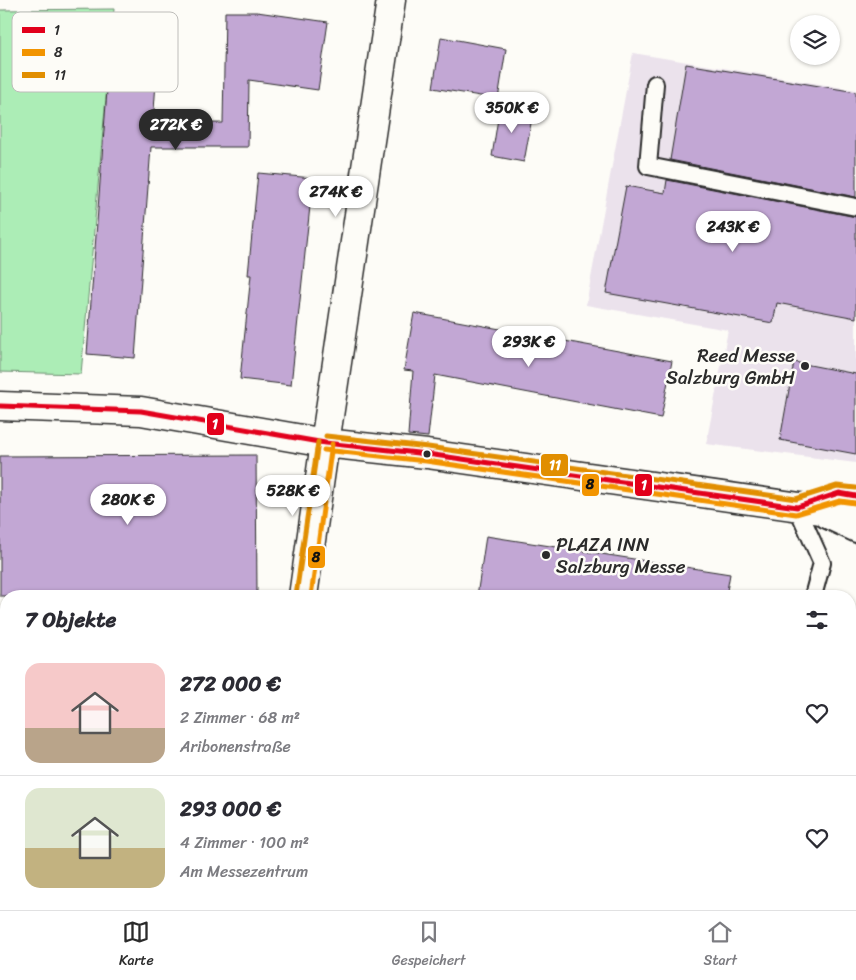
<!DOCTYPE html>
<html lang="de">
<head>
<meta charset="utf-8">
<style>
	:root { --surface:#fff; --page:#f2f2f3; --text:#2b2b33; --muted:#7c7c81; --line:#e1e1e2; --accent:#2b2b2b }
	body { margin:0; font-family:Sriracha,sans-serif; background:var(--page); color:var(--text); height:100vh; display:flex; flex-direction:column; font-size:19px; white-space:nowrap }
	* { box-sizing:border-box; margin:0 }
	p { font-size:16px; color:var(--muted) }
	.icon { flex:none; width:28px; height:28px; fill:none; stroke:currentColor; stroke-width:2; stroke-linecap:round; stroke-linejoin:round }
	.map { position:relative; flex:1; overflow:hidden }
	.sheet { position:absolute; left:0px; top:590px; width:856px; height:320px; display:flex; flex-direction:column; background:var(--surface); border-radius:20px 20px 0 0; box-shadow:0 1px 4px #0004 }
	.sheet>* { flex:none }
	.controls { position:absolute; left:790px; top:15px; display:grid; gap:10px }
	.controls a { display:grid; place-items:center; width:50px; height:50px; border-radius:50%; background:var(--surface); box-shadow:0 1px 4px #0004; font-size:25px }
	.price { position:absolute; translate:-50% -42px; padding:0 11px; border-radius:18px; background:#fff; color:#222; font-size:16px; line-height:32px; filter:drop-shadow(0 1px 2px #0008) }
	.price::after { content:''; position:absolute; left:50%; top:30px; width:15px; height:11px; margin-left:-8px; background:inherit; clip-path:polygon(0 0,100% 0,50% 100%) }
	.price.selected { background:var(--accent); color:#fff }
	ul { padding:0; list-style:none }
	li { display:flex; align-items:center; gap:15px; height:125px; padding:0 25px }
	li+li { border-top:1px solid var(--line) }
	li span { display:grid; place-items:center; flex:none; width:140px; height:100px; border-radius:15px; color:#555 }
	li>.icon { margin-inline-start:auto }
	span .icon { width:60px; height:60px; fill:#fffc; stroke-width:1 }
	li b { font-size:21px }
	h2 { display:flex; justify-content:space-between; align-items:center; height:60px; padding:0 25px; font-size:21px }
	.tabs { display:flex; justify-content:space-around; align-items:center; height:70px; border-top:1px solid var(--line); background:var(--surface); font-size:14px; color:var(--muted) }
	.tabs a { display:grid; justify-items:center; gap:2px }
	.tabs .selected { color:var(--accent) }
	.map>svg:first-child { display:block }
	.built { fill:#ebe2ec }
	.green { fill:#acedb6; stroke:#6c8c70 }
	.building { fill:#c2a7d4; stroke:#2b2b2b }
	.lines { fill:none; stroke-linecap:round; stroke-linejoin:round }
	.service-casing { stroke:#2b2b2b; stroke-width:20 }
	.minor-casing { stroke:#2b2b2b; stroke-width:31 }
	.tertiary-casing { stroke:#2b2b2b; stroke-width:31 }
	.service { stroke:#fdfcf7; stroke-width:16 }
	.minor { stroke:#fdfcf7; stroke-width:28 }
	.tertiary { stroke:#fdfcf7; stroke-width:28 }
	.bus-1-casing { stroke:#fdfcf7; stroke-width:9 }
	.bus-2-casing { stroke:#fdfcf7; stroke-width:9 }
	.bus-3-casing { stroke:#fdfcf7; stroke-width:9 }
	.bus-1 { stroke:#e2001a; stroke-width:5 }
	.bus-2 { stroke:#f29400; stroke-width:5 }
	.bus-3 { stroke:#e18e00; stroke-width:5 }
	.poi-dot { fill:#2b2b2b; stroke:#fdfcf7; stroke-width:2 }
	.labels { text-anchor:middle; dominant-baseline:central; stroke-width:5; stroke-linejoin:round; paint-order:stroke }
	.poi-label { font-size:19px; fill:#2b2b2b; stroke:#fdfcf7; text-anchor:end }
	.key { fill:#fdfcf7; stroke:#bebdba; stroke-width:1 }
	.key-label { font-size:14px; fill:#2b2b2b }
	.line-badge { stroke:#fdfcf7; stroke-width:2 }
	.badge-label { font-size:14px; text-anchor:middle; font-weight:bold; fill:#fff }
	.pale-badge-label { font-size:14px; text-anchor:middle; font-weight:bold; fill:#111 }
</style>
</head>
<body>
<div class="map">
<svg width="856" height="910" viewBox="0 0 856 910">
	<rect width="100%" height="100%" fill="#fdfcf7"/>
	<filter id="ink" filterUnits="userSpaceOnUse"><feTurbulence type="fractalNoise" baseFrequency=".02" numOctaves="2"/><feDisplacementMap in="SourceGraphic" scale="10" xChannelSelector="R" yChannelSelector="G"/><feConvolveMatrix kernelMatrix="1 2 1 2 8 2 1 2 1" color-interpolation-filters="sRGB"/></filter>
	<g filter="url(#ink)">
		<path class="built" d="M633,53L856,90V463L706,444L728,330L586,305Z
			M850,759L856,760V910H572L573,904H850Z"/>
		<path class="green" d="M114,9L81,374L0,372V10Z
			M850,623L856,624V709L850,712Z"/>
		<path class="building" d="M225,12H257L328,22L318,90L249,80L248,147H151L135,358L87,354L110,51L158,55L153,124L223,123Z
			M441,37L506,49L498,99L433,88Z
			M686,64L856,92V197L670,160Z
			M500,106L533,112L524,162L492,156Z
			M258,173L313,178L291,385L240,379L251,275H248Z
			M667,180L856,217V318L777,303L773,323L606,293L626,186L665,193Z
			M414,313L672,361L661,418L435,375L428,437L408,435L413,371L404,370Z
			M794,362L856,374V454L780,440Z
			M256,455L257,596H0V456Z
			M486,536L730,574L726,596H477Z"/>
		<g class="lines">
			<g class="service-casing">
				<path id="service" d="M655,84L648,166L856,207
					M802,509L797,507L822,563L813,596
					M824,519L856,534
					M850,735L856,732
					M850,901L856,869"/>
			</g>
			<g class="minor-casing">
				<path id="minor" d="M0,406L141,411L325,443L391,0
					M171,910L259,909"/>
			</g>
			<g class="tertiary-casing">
				<path id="tertiary" d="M303,596L325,443L427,454L856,515
					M259,910L260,904"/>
			</g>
			<use href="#service" class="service"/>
			<use href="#minor" class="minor"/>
			<use href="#tertiary" class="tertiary"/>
			<g class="bus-1-casing">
				<path id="bus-1" d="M0,406L141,411L325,443L427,454L797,507L839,493L856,496"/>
			</g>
			<g class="bus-2-casing">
				<path id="bus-2" d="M324,450L426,461L796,514L840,501L855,503
					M311,596L332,444"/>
			</g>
			<g class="bus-3-casing">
				<path id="bus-3" d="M326,436L428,447L796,499L837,486L856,488
					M296,595L318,442"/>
			</g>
			<use href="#bus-1" class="bus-1"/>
			<use href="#bus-2" class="bus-2"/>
			<use href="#bus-3" class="bus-3"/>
		</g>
	</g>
	<g class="poi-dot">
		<circle cx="805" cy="366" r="5"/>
		<circle cx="427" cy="454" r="4.5"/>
		<circle cx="546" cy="555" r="5"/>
	</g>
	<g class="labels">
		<g class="poi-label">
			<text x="795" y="355">Reed Messe<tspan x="795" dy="22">Salzburg GmbH</tspan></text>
			<text x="556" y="544" text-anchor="start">PLAZA INN<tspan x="556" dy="22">Salzburg Messe</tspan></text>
		</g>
	</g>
	<rect x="12" y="12" width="166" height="80" rx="8" class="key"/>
	<rect x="22" y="27" width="23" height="6" fill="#e2001a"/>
	<rect x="22" y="49" width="23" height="7" fill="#f29400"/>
	<rect x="22" y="72" width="23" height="6" fill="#e18e00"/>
	<g class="key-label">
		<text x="54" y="35">1</text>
		<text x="54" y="57">8</text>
		<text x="54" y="80">11</text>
	</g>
	<g class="line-badge">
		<rect x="206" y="412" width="19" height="24" rx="5" fill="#e2001a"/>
		<rect x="540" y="453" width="29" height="24" rx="5" fill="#e18e00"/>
		<rect x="581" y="473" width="19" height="24" rx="5" fill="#f29400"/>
		<rect x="634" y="473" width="19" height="24" rx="5" fill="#e2001a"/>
		<rect x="307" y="545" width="19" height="24" rx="5" fill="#f29400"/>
	</g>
	<g class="badge-label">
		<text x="215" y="429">1</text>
		<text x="555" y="470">11</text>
		<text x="644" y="490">1</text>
	</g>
	<g class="pale-badge-label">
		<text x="590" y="489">8</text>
		<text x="316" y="562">8</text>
	</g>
</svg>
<div class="controls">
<a><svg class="icon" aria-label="layers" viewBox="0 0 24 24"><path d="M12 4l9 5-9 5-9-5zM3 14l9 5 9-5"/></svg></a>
</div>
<b class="price" style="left:512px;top:134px">350K €</b>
<b class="price selected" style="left:176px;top:151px">272K €</b>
<b class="price" style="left:336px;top:218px">274K €</b>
<b class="price" style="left:733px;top:253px">243K €</b>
<b class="price" style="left:529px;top:368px">293K €</b>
<b class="price" style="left:293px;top:517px">528K €</b>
<b class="price" style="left:128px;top:526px">280K €</b>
<section class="sheet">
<h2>7 Objekte<svg class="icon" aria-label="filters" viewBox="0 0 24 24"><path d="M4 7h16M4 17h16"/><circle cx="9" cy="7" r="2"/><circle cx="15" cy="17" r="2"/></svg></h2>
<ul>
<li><span style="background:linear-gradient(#f6c9c9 65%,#b9a48a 0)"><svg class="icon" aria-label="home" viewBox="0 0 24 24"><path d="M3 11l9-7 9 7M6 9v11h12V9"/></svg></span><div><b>272 000 €</b><p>2 Zimmer · 68 m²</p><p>Aribonenstraße</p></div><svg class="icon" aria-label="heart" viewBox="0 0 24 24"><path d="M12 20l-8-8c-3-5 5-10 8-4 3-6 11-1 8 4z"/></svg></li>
<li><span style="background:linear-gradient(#dfe7d0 60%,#c2b280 0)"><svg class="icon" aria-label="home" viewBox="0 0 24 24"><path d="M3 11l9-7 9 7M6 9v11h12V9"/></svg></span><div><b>293 000 €</b><p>4 Zimmer · 100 m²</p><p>Am Messezentrum</p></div><svg class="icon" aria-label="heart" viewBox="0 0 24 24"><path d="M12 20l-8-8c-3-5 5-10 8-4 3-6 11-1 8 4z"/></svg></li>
</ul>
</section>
</div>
<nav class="tabs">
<a class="selected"><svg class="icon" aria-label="map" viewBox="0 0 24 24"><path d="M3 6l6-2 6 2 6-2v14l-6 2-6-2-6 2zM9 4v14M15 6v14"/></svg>Karte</a>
<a><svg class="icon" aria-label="saved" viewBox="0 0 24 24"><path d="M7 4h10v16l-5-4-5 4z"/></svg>Gespeichert</a>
<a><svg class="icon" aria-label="home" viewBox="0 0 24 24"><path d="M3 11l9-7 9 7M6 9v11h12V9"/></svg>Start</a>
</nav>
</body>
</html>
